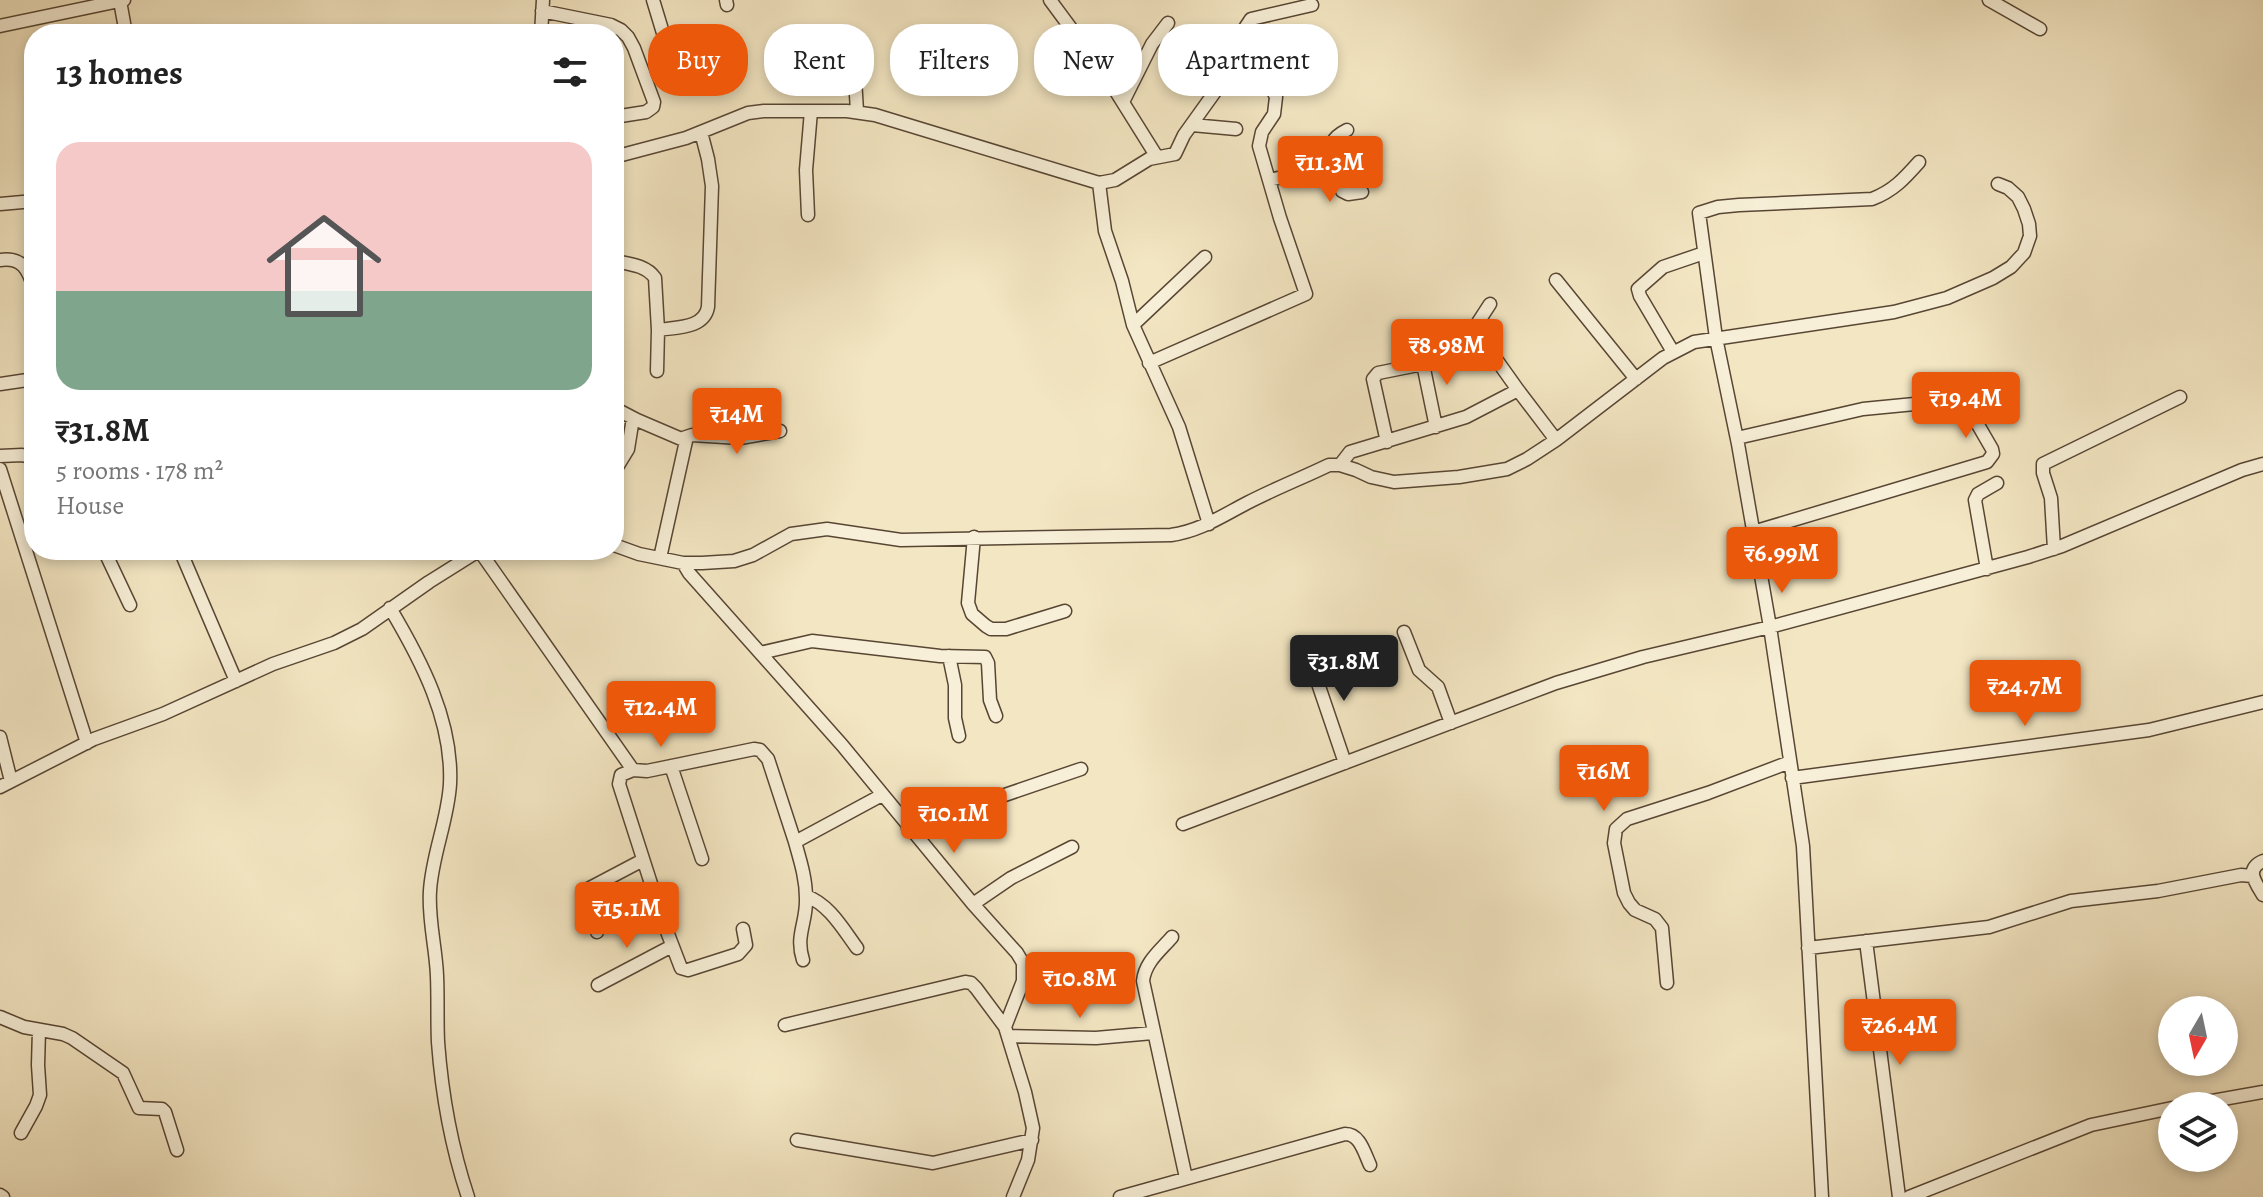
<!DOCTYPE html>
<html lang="en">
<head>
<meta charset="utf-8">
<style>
	:root { --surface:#fff; --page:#f6f6f6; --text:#222; --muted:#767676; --accent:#ea580c }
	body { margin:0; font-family:Alegreya,serif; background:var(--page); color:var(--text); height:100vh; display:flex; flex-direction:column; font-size:30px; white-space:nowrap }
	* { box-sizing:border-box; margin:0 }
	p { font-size:26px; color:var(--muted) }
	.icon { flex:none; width:44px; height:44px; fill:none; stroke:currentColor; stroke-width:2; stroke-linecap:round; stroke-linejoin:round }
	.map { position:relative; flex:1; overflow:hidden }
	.drawer { position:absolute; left:24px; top:24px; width:600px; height:536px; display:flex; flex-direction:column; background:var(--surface); border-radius:32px; box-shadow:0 4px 12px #0003 }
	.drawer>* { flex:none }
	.guide { position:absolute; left:648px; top:24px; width:760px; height:72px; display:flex; gap:16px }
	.needle { width:52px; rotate:189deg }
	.controls { position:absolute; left:2158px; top:996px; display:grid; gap:16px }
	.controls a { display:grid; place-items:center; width:80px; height:80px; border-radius:50%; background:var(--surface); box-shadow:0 4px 12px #0003; font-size:40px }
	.price { position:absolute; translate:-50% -68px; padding:0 18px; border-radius:8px; background:var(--accent); color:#fff; font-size:26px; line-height:52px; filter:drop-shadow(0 2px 4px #0008) }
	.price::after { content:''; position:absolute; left:50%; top:48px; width:24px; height:18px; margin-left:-12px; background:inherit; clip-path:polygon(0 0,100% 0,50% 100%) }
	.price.active { background:#222; color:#fff }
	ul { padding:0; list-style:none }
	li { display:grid; align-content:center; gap:16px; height:424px; padding:0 32px }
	li span { display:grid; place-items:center; height:248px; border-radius:24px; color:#555 }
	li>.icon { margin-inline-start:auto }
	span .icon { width:144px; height:144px; fill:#fffc; stroke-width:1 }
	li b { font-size:34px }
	h2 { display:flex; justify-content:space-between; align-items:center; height:96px; padding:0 32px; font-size:34px }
	.tag { padding:0 28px; border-radius:32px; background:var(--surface); box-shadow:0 4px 12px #0003; font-size:28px; line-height:72px }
	.tag.active { background:var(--accent); color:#fff }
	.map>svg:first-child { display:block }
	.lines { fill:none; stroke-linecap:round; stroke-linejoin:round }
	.minor-casing { stroke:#584634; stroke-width:15 }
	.minor { stroke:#f7efd7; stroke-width:12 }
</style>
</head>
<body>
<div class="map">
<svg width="2263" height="1197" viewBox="0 0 2263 1197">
	<rect width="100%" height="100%" fill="#f3e6c2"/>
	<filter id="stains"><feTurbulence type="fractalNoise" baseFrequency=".0025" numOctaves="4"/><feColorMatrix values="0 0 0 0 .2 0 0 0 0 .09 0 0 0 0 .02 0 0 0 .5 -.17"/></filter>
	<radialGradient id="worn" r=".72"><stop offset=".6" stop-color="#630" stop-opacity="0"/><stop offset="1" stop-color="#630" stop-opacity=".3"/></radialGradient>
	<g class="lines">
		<g class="minor-casing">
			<path id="minor" d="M653,0L663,33
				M726,0L727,5
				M1050,0L1107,77L1157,157
				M1989,0L2040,29
				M120,1L126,34
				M542,11L611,25L621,30L628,37L634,48L654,102L653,107L646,112L614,117
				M0,26L124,0
				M541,34L543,0
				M854,63L857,111
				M1123,102L1152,44L1168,23
				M1192,125L1236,129
				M614,157L686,138L748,113L764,111H847L875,115L1099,183L1105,231L1122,281L1133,325L1179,427L1209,524
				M1335,166L1342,191L1348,194L1362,192
				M1269,180L1335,166C1332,146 1327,140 1347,130
				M1099,183L1115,180L1149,159L1175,154L1184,135L1227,75L1245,28L1251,19L1312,5
				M0,204L34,201
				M808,215L806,170L811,111
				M0,260C22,257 28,269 34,288
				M614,261C629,264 646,265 655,278L658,330C676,327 704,329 708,307L712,186L708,159L701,132
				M1556,280L1636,379
				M1490,304L1477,324L1476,331L1518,390
				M1133,325L1205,257
				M1436,341L1426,355L1423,364L1436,427
				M1673,352L1640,296L1638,289L1663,267L1704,253
				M1149,363L1306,294L1280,218L1259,146L1262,132L1274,114L1276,97L1272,89L1238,49
				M657,371L658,330
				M0,384L34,379
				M614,408L637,420L686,441L660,558
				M683,438L692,435L740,438L780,431
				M1737,438L1863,409L1956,400L1966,404L1992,449L1993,454L1987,462L1753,532
				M1387,442L1373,379L1378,373L1423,364
				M0,456L22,455L34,458
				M1340,465L1350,452L1466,417L1518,390L1556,440
				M0,469L87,743
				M614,482L617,467L628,449L633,418
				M974,537L968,603L972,614L986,626L991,629H1006L1065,611
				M614,545L639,554L683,563H702L734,561L753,555L791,534L827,529L901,540L1171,535C1200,531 1222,516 1247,503C1274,489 1302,478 1329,465H1340L1356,470L1371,477L1394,482L1459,477L1507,469L1527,459L1556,440L1663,358L1694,342L1894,312L1947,298L1993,278L2011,267L2024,253L2030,236L2029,224L2024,209L2018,197L2008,188L1998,184
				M2054,549L2051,498L2043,473V464L2180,397
				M104,550L130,605
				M180,550L236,681
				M479,550L633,770L647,771L754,749L760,750L768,759L795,842L882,795
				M683,563L689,573L842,745L973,904L1017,953L1023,963V981L1005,1027L1025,1092L1033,1128L1028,1160L1013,1197
				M1987,569L1975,500L1978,494L1997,483
				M390,608C421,660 453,721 450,784C448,820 432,855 430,891C428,919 436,948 437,976C438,998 437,1020 438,1042C442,1096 451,1146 468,1197
				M1404,632L1419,670L1438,687L1451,723
				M760,653L812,641L940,656L985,657L988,663L990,700L996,716
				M1308,654L1345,763
				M949,656L955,685V718L959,736
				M0,737L11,781
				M671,766L702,859
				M633,770L621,775L619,784L663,921L681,968L688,970L738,954L746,945L743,929
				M1792,778L2149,730L2263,702
				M0,787L94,739L163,714L273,664L334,643L362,629L429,582L480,550
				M1183,824L1556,683L1643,657L1770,627L2028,557L2062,546L2242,470L2263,464
				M908,828L1081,769
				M795,842C800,860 806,878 806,898C807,923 795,935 803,960
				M2263,861C2245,869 2255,882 2263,895
				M806,896C829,904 843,929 857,948
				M973,904L1011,878L1072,847
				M597,932C599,914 587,904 588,889L643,860
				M1172,937C1160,951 1145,962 1143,981L1186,1178
				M1866,941L1899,1197
				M1808,948L1989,927L2071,901L2158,891L2241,875L2252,876
				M1667,983L1662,928L1655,919L1635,910L1629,903L1624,893L1614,843L1616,829L1627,819L1708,793L1790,762
				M598,985L672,946
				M0,1017L24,1027L63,1034L72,1038L123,1073L139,1108L162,1109L165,1112L177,1150
				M785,1025L965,982L971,983L976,988L1005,1027
				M1008,1036L1096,1038L1153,1033
				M2184,1106L2263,1092
				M21,1133L36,1106L40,1095L38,1065L39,1030
				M797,1140L933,1163L1032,1140
				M0,1195L3,1197
				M1120,1197L1345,1134C1360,1134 1364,1152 1370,1165
				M1822,1197L1803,846L1770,627L1738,444L1716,338L1699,213L1718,207L1739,205L1872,199C1893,191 1904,179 1919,162
				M1909,1197L2091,1125L2172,1108"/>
		</g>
		<use href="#minor" class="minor"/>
	</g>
	<rect width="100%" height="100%" filter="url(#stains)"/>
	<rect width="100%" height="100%" fill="url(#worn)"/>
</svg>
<div class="controls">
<a><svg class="needle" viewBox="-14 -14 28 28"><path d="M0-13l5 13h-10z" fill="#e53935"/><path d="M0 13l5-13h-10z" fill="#767676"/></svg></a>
<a><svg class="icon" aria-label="layers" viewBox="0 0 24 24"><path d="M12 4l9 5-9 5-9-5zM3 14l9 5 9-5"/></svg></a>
</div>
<b class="price" style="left:1330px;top:204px">₹11.3M</b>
<b class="price" style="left:1447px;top:387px">₹8.98M</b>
<b class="price" style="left:1966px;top:440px">₹19.4M</b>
<b class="price" style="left:737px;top:456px">₹14M</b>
<b class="price" style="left:1782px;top:595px">₹6.99M</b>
<b class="price active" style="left:1344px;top:703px">₹31.8M</b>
<b class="price" style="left:2025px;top:728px">₹24.7M</b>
<b class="price" style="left:661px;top:749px">₹12.4M</b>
<b class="price" style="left:1604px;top:813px">₹16M</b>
<b class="price" style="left:954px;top:855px">₹10.1M</b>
<b class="price" style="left:627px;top:950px">₹15.1M</b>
<b class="price" style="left:1080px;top:1020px">₹10.8M</b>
<b class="price" style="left:1900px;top:1067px">₹26.4M</b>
<div class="guide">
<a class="tag active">Buy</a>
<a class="tag">Rent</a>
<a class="tag">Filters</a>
<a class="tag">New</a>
<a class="tag">Apartment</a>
</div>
<section class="drawer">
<h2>13 homes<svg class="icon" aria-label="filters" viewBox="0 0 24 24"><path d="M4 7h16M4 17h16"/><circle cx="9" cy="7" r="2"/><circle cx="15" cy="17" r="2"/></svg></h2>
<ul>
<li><span style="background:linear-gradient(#f6c9c9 60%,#7fa58c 0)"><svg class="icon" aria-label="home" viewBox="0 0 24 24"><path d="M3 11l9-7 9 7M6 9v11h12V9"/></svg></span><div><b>₹31.8M</b><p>5 rooms · 178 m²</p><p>House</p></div></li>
</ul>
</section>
</div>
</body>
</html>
